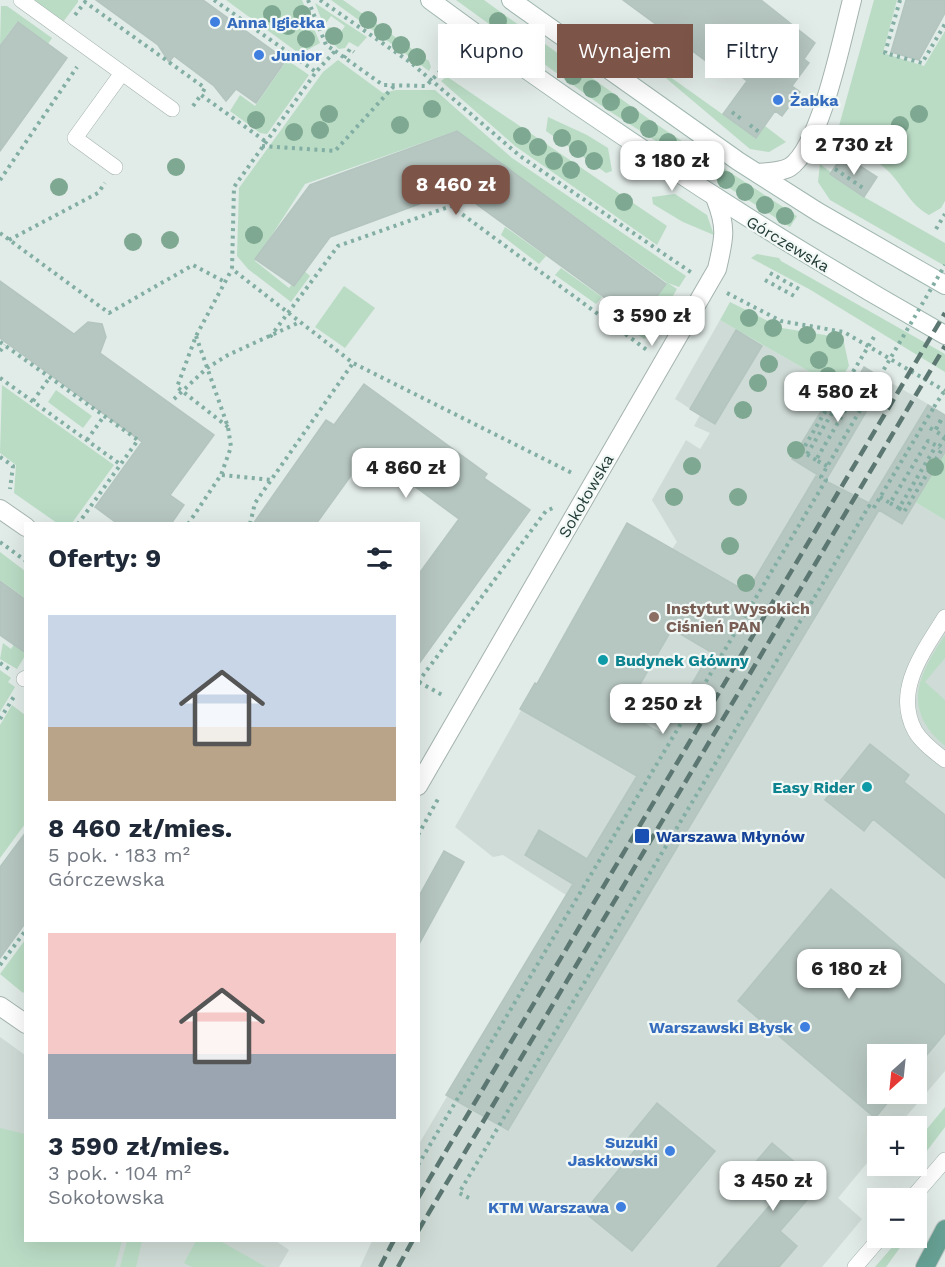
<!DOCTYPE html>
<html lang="pl">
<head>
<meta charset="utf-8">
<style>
	:root { --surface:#fff; --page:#f2f2f3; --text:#1f2937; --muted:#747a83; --accent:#7c5448 }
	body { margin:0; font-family:"Work Sans",sans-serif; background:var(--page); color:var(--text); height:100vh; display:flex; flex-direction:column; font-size:22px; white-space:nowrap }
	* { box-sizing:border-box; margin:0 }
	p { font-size:20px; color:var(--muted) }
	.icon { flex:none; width:33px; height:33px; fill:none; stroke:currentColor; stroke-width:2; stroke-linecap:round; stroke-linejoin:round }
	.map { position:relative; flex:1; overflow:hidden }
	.sheet { position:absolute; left:24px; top:522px; width:396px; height:720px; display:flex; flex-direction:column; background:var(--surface); border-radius:0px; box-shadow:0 6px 24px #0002 }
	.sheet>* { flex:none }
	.top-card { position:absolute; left:438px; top:24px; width:417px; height:54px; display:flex; gap:12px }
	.needle { width:39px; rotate:207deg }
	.controls { position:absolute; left:867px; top:1044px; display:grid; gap:12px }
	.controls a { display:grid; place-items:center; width:60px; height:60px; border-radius:0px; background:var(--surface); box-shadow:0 6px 24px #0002; font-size:30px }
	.price { position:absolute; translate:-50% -51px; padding:0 14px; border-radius:12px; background:#fff; color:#222; font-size:20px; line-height:39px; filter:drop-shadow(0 2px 3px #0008) }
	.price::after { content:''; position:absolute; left:50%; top:36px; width:18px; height:14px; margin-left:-9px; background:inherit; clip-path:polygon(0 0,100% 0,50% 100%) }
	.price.selected { background:var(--accent); color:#fff }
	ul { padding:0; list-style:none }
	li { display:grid; align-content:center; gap:12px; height:318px; padding:0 24px }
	li span { display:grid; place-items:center; height:186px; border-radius:0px; color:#555 }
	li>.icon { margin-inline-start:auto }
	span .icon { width:108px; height:108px; fill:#fffc; stroke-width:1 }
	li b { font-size:26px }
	h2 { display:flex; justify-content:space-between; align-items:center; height:72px; padding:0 24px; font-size:26px }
	.tag { padding:0 21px; border-radius:0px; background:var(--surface); box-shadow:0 6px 24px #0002; font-size:21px; line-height:54px }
	.tag.selected { background:var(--accent); color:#fff }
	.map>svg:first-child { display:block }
	.built { fill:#cfdbd6; fill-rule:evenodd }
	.green { fill:#badcc5 }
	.building { fill:#b6c6c0; stroke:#b4c5bf; stroke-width:1.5; fill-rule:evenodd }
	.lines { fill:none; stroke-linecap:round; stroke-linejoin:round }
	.lane-casing { stroke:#a4b3ae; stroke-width:16 }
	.street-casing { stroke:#a4b3ae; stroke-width:20 }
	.secondary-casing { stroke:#a0b7b0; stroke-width:20 }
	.primary-casing { stroke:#c1c8c7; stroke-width:20 }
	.path { stroke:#82aea3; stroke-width:4; stroke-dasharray:3 4.5; stroke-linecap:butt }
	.lane { stroke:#fff; stroke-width:15 }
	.street { stroke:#fff; stroke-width:18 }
	.secondary { stroke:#fff; stroke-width:18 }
	.primary { stroke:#67a094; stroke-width:18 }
	.rail { stroke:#5c7771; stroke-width:4.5; stroke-dasharray:12 6; stroke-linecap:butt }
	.path-bridge { stroke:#82aea3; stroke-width:4; stroke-dasharray:3 4.5; stroke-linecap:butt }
	.tree { fill:#7ea891 }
	.shop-dot { fill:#3f7fe0; stroke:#f1f8f5; stroke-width:2 }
	.education-dot { fill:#8d6e63; stroke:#f1f8f5; stroke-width:2 }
	.culture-dot { fill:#0f9aa8; stroke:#f1f8f5; stroke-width:2 }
	.transit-dot { fill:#1a4fb4; stroke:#f1f8f5; stroke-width:2 }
	.labels { text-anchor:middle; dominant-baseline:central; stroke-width:4.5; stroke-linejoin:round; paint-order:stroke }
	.shop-label { font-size:16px; font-weight:bold; fill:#366cbe; stroke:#f1f8f5; text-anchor:start }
	.street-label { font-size:16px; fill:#223b36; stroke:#f1f8f5 }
	.education-label { font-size:16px; font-weight:bold; fill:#785e54; stroke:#f1f8f5; text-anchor:start }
	.culture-label { font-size:16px; font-weight:bold; fill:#0d838f; stroke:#f1f8f5; text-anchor:start }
	.transit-label { font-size:16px; font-weight:bold; fill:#164399; stroke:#f1f8f5; text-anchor:start }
</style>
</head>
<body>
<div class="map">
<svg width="945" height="1267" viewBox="0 0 945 1267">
	<rect width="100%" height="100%" fill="#e1ebe7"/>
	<path class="built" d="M720,320L836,387L792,459L817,474L828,477L886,380L928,404L870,503L901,524L915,502L945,520V1071L898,1126H878L877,1151L838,1198L862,1219L822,1267H360L372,1241L418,1240L419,1144L566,895L503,855L493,857L455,827L627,523L672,549L677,542L652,500L686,440L700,449L710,433L694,426L700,415L675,399ZM878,1054H916V1094H878Z
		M0,1037L25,1055L26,1240L276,1241L289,1250L279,1267H0Z"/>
	<path class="green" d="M32,0H78V2L63,22Z
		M226,0H302L320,43L300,54Z
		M331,0H343L429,61L431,67L429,71Z
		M456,0H484L653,122L797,216L790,227L606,109Z
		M874,0H897L883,53L924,66L945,31V201L941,208L929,215C909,204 903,185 887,170C876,159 857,148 842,144L837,133Z
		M315,3L367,37L358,47L349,42L345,48L339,49L330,41L326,31L329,27L339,35L345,26L331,16L324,26Z
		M1,6H7L52,38L48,44L17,22L0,45Z
		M287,60L309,75L267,134L260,133L230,111L240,95L255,106Z
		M338,60L383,93L396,90H435L512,158L686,276L679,287L668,283L677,289L650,335L644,339L610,316L615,307L638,323L667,283L456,131L305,184L255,261L289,288L303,270L310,276L291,302L248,269L237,256L239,188L323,72Z
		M661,74H666L756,138L765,126L786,142L769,152L750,149Z
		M445,78H449L667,226L657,245L515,146L441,81Z
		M548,117L587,135L608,148L612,171L606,173L546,131Z
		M820,164L864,197L945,243V266L830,200L818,182Z
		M675,194L707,215L714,235L683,222L653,204L652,197Z
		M505,227L546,256L539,264L501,235Z
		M757,254L779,258L781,261L945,354V372L809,289L751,258Z
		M561,268L602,297L596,304L555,275Z
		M344,286L375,308L345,348L315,327Z
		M730,302L782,328L843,338L849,366L836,387L720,320Z
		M2,385L114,465L72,523H57L14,493L16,465L0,453Z
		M56,390L92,416L83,428L48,402Z
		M945,452V520L915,502Z
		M0,552L25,571V598L0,580Z
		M25,629V656L17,669L0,659L3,643L11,649Z
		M945,635V658L925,682L945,700V746C901,709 918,676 945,635Z
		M0,670L11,678L8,682L15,687L0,712Z
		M12,705L25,715V824L0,858V725Z
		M25,940L26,989L23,993L0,974Z
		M945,1107V1127L917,1164V1141Z
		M0,1128L25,1134L26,1240L122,1241L115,1267H0Z
		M900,1238H907L886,1267H875Z
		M127,1241H142L136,1267H120Z
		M220,1241L266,1267H192L184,1263L196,1241Z"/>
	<path class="building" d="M96,0H203L286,60L256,103L236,89L226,101L214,86L174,56L169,62L158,45Z
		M623,0H761L815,43L804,59L809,63L792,86L800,92L782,116L775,111L756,138L723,114L747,81L715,57L710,64Z
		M906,0H945V13L919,60L891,52Z
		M18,22L67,58L0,151V46Z
		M457,131L666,284L638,322L457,190L330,237L294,286L255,259L310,185Z
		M843,155L877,177L864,197L830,174Z
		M0,281L74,334L88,322L102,324L106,337L100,353L214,435L170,495L184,505L171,524H118L95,507L142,442L0,338Z
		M736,330L762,346L715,424L690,409Z
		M864,367L885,380L826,480L792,459L843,375L856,381Z
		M364,384L487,474L484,478L530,510L418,665V575L459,519L368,452L316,524H253L326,420L334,425Z
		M928,405L945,415V452L902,524L879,510L508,1130L446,1095L573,884L525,855L539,830L587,859L637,776L520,709L535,683L537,684L627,523L747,592L816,476L869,503ZM672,629L711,652L662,734L624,712Z
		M0,581L26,600V653L0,635Z
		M870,744L909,775L904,782L945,815V878L873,819L864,831L825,800Z
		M26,832V922L0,958V867Z
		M444,851L464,862L418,946V898Z
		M831,889L945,985V1033L916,1068V1054H878V1094H895L875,1118L738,1001Z
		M657,1103L715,1151L632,1251L584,1212L635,1150L626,1141Z
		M772,1143L821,1184L780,1231L797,1246L779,1267H717L777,1197L747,1172Z"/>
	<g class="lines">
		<g class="lane-casing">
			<path id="lane" d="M21,0L172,109
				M115,167L75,138L122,73
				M945,617C924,651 893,690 915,731C922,743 935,752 945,760
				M24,679L26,678
				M912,1198L945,1160
				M855,1267L880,1238"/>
		</g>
		<g class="street-casing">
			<path id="street" d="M758,173C768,172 782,172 790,167C821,146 842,38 852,0
				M0,509L26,527
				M418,786L717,269C724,239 727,228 716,200
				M0,1006L26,1024"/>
		</g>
		<g class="secondary-casing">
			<path id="secondary" d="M430,0C595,122 766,234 945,335
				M511,0L738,161L818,212L945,285"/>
		</g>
		<g class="primary-casing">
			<path id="primary" d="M925,1267L945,1229"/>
		</g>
		<path class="path" d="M214,0L316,72
			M308,0L326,45L335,51L316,72L234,187L232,269L353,363L574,474
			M320,0L410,62L520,156L692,273
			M900,0L885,53L922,63L945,24
			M75,15L85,2L205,88L201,95L265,141
			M335,51L383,85L426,86L444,67
			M344,58L350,49L354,52
			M193,106L201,95
			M732,112L744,121
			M750,125L759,132
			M262,146L335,151L394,86
			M835,169L863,188
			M0,180L77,67
			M936,229L945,214
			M0,233L109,313L193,265L225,282
			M9,240L98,193L105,183
			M770,273L799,289
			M765,280L796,297
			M727,293L781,321L844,332L945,391
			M196,336L228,427L231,447L221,475
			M270,337L338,246L451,206L647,350
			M0,342L138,440L78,524
			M0,351L5,345
			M0,378L120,464
			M847,382L858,388L865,375
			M864,390L870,393
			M174,399L207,368L228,355L300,322
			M33,401L50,377
			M941,420L935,431L945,437
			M228,427L177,387L196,336L232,269
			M87,440L104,416
			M807,454L845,392
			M0,457L13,466L10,489
			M816,460L802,451L839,388L842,390
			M827,466L816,460L853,397L842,390L874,337
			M880,497L890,503L928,441L939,447L945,437
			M890,503L899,508L936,446
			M899,508L904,512L942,449L939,447
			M188,524L221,475L272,480
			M250,524L255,503L353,363
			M0,542L26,561
			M0,663L9,669
			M418,682L546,511L553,508
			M419,682L444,696
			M0,719L15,695
			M418,835L438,799
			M0,965L26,930
			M418,1165L826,480L821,477L880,376
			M469,1198L459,1193L509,1109L869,506L873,509L934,407"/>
		<use href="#lane" class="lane"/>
		<use href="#street" class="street"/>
		<use href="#secondary" class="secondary"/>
		<use href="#primary" class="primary"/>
		<path class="rail" d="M418,1198L945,313
			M418,1231L945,346
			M380,1267L394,1240
			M398,1267L413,1240"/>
		<path class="path-bridge" d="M880,376L945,265
			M864,390L859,387L865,375
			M934,407L945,390
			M930,428L935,431L941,420"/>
	</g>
	<g class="tree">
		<circle cx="272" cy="14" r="9"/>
		<circle cx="302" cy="14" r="9"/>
		<circle cx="368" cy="20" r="9"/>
		<circle cx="498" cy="21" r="9"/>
		<circle cx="288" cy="26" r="9"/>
		<circle cx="383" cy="32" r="9"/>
		<circle cx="517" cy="34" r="9"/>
		<circle cx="334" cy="36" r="9"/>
		<circle cx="306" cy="39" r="9"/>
		<circle cx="401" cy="45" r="9"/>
		<circle cx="536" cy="48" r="9"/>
		<circle cx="417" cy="57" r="9"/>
		<circle cx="573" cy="76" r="9"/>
		<circle cx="592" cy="89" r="9"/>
		<circle cx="611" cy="102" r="9"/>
		<circle cx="432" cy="109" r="9"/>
		<circle cx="329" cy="114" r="9"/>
		<circle cx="919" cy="114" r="9"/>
		<circle cx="630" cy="115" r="9"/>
		<circle cx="256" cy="120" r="9"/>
		<circle cx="400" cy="125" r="9"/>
		<circle cx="900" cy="125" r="9"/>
		<circle cx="649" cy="129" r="9"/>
		<circle cx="320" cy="130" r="9"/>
		<circle cx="294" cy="132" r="9"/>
		<circle cx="522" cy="136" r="9"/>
		<circle cx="562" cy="138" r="9"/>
		<circle cx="668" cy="142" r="9"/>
		<circle cx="538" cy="147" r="9"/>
		<circle cx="578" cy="149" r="9"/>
		<circle cx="687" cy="154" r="9"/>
		<circle cx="554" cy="161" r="9"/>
		<circle cx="594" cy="161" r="9"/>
		<circle cx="176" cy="167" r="9"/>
		<circle cx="706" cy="167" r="9"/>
		<circle cx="571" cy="170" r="9"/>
		<circle cx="726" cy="180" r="9"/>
		<circle cx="59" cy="187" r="9"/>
		<circle cx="745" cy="192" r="9"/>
		<circle cx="624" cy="202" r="9"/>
		<circle cx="765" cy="205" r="9"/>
		<circle cx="785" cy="216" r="9"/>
		<circle cx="254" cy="235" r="9"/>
		<circle cx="170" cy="240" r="9"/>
		<circle cx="133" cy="242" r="9"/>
		<circle cx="749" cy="318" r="9"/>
		<circle cx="773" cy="328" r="9"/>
		<circle cx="807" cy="335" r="9"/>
		<circle cx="835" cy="340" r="9"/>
		<circle cx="819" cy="360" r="9"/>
		<circle cx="769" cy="364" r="9"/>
		<circle cx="828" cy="376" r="9"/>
		<circle cx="758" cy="383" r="9"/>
		<circle cx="822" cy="398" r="9"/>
		<circle cx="743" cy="410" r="9"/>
		<circle cx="796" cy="450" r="9"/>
		<circle cx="692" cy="466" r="9"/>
		<circle cx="935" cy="467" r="9"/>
		<circle cx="674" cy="497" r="9"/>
		<circle cx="738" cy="497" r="9"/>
		<circle cx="730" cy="546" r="9"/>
		<circle cx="746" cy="583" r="9"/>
	</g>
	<g class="shop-dot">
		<circle cx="215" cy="22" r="6"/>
		<circle cx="259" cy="55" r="6"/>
		<circle cx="778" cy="100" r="6"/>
		<circle cx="805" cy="1027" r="6"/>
		<circle cx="670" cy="1151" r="6"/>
		<circle cx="621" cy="1207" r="6"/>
	</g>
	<circle class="education-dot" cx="654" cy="617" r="6"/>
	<g class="culture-dot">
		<circle cx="603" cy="660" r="6"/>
		<circle cx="867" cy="787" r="6"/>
	</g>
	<rect class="transit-dot" x="634" y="828" width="16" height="16" rx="3"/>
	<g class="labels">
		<g class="shop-label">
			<text x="227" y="22">Anna Igiełka</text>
			<text x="271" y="55">Junior</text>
			<text x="790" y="100">Żabka</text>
			<text x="793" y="1027" text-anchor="end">Warszawski Błysk</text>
			<text x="658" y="1142" text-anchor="end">Suzuki<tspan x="658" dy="18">Jaskłowski</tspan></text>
			<text x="609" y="1207" text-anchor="end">KTM Warszawa</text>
		</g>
		<g class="street-label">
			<text transform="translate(788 244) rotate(31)">Górczewska</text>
			<text transform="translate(586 496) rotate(-60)">Sokołowska</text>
		</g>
		<g class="education-label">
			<text x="666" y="608">Instytut Wysokich<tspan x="666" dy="18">Ciśnień PAN</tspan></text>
		</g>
		<g class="culture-label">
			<text x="615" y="660">Budynek Główny</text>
			<text x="855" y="787" text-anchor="end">Easy Rider</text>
		</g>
		<g class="transit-label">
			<text x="656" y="836">Warszawa Młynów</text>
		</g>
	</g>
</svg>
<div class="controls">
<a><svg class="needle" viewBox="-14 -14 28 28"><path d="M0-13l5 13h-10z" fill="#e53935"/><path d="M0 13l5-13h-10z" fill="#747a83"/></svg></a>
<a>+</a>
<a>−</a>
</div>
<b class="price" style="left:854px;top:176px">2 730 zł</b>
<b class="price" style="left:672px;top:192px">3 180 zł</b>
<b class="price selected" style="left:456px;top:216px">8 460 zł</b>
<b class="price" style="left:652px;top:347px">3 590 zł</b>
<b class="price" style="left:838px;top:423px">4 580 zł</b>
<b class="price" style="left:406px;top:499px">4 860 zł</b>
<b class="price" style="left:663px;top:735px">2 250 zł</b>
<b class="price" style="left:849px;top:1000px">6 180 zł</b>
<b class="price" style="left:773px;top:1212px">3 450 zł</b>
<div class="top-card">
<a class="tag">Kupno</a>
<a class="tag selected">Wynajem</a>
<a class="tag">Filtry</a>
</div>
<section class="sheet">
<h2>Oferty: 9<svg class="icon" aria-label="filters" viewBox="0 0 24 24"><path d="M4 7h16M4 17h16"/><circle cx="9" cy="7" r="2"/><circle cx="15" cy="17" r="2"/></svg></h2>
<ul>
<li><span style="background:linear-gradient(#c9d6e8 60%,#b9a48a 0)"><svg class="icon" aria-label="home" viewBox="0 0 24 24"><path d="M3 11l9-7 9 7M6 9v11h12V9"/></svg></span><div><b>8 460 zł/mies.</b><p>5 pok. · 183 m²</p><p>Górczewska</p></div></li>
<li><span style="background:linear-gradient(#f6c9c9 65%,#9aa5b1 0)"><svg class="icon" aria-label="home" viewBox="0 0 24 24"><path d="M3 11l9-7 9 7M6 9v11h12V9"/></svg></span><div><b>3 590 zł/mies.</b><p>3 pok. · 104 m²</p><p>Sokołowska</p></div></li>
</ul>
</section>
</div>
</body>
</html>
